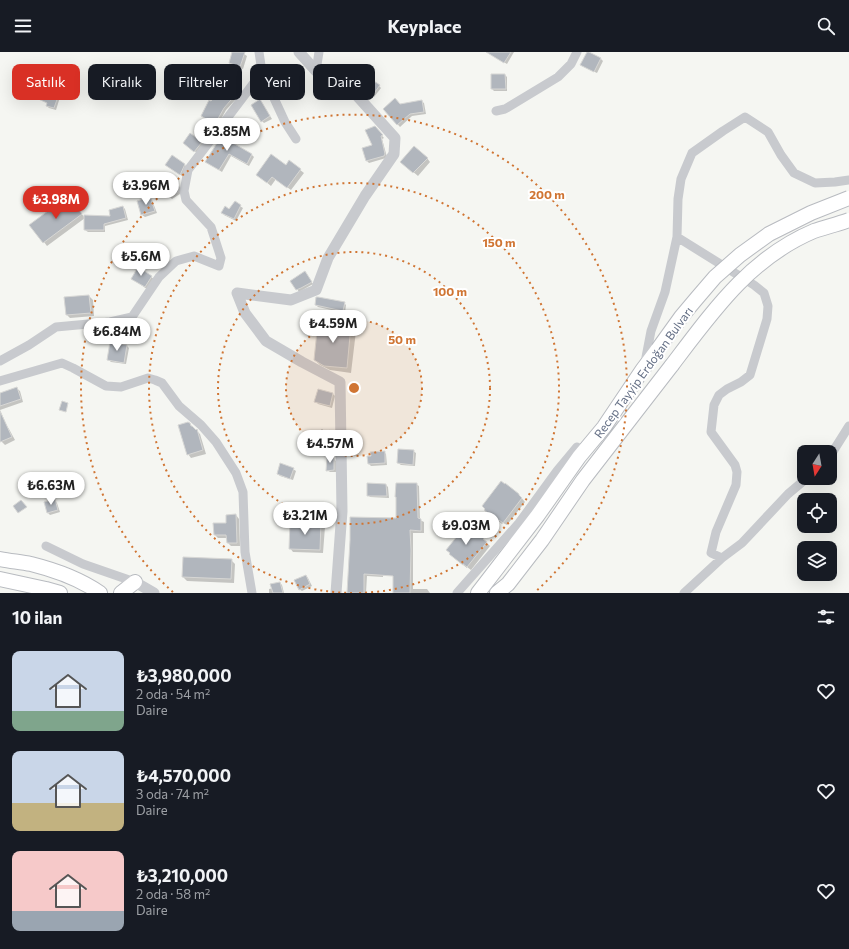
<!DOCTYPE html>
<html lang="tr">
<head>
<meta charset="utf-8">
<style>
	:root { --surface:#171b24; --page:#20242c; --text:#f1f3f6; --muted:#9ea1a6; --accent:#d93025 }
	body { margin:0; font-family:Commissioner,sans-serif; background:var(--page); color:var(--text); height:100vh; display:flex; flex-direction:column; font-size:15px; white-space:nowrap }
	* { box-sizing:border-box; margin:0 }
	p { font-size:13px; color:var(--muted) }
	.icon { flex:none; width:22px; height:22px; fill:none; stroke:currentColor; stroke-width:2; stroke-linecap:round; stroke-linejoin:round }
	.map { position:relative; height:541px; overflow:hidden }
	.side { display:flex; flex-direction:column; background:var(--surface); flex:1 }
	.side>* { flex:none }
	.banner { position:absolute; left:12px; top:12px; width:400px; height:36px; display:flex; gap:8px }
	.needle { width:26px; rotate:191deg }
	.tools { position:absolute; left:797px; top:393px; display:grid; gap:8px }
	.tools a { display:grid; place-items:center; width:40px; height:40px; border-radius:8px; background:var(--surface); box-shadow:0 4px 16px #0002; font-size:20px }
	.price { position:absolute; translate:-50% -34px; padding:0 9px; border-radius:14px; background:#fff; color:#222; font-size:13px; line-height:26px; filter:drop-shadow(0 1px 2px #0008) }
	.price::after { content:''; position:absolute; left:50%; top:24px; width:12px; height:9px; margin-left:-6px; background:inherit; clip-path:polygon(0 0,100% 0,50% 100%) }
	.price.current { background:var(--accent); color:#fff }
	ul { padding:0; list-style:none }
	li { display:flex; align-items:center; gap:12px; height:100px; padding:0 12px }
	li span { display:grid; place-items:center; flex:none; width:112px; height:80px; border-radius:8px; color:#555 }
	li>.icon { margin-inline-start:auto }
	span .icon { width:48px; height:48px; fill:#fffc; stroke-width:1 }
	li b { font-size:17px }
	h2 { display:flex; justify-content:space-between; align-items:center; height:48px; padding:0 12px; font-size:17px }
	.pill { padding:0 14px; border-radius:8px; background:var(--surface); box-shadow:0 4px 16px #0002; font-size:14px; line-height:36px }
	.pill.current { background:var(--accent); color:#fff }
	header { display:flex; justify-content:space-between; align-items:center; height:52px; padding:0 12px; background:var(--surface); font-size:18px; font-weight:700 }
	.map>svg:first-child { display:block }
	.shadow { fill:#0003 }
	.building { fill:#b1b6bd; stroke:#d7d7d5 }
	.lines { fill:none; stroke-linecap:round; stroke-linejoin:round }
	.primary-casing { stroke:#b8bbc0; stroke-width:16 }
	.minor { stroke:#c8cace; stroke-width:9 }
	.tertiary { stroke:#c8cace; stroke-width:11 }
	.primary { stroke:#fff; stroke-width:14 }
	.primary-bridge-casing { stroke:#b8bbc0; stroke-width:16; stroke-linecap:butt }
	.primary-bridge { stroke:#fff; stroke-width:14 }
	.ring { fill:none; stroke:#d07533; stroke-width:2; stroke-dasharray:2 4 }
	.labels { text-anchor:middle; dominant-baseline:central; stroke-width:4; stroke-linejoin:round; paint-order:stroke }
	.street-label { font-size:12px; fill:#646f85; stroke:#fff }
	.centre { fill:#d07533; stroke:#fff; stroke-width:2 }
	.ring-label { font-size:12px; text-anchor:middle; font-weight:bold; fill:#d07533; stroke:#fff; stroke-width:4; stroke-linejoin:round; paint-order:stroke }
</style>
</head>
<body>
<header><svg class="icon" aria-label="menu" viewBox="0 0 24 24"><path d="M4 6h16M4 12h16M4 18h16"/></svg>Keyplace<svg class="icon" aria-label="search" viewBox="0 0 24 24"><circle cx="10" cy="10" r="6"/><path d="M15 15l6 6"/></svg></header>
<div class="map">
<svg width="849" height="541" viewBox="0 0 849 541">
	<rect width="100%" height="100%" fill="#f5f6f2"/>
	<path class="shadow" d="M234,0H239L244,2L247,4L243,17L232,13L230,11Z
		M490,0H514L507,12L492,3Z
		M588,0L601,7L603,9L597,21L584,15Z
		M505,23L507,25V39H494L492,37Z
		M42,29L45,32L43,35L59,39L61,42L56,58L49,56L47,54L48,51L26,42L24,40Z
		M362,31L379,34L381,36L374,45Z
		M225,34L238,45L226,58L218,73L204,66L202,64L211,50Z
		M421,49L424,51L426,62L412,64L400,75L384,57L400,53Z
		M262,51L272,67L264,71L262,69Z
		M374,75L384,86L382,87L387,105L386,106L369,111L367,109L373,94Z
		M226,80L238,90L235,94L252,103L254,105L249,114L231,104L222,120L209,112Z
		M201,91L203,93L197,101L187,93Z
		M427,106L430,110L418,124L405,113Z
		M290,110L304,121L291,138L276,127L271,134L260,125L286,115Z
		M185,113L187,115L182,124L169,115Z
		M155,124L161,133L152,140L144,129Z
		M174,127L181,137L180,142L172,147L169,144Z
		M150,146L152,148L157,161L145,165L142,163L138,149Z
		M71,149L85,166L47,194L44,190Z
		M235,151L243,156L236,169L224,163L230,158Z
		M123,155L125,157L128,168L105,174V180H88L85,178L111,165Z
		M138,216L154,227L147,237L132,227Z
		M307,223L313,232L299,240L292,229Z
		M89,244L93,248L94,264L70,266L67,263Z
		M344,251L346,253L345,261L318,255L316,253Z
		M319,270L351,274L356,279L351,321L330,318L320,313L315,308Z
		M127,294L129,296L126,312L111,310L108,307Z
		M16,336L20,339L23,350L0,358L7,374L9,377L15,388L5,393L1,389L0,386V343Z
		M333,342L335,344L332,356L318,352L316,349Z
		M188,371L200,382L206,402L191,406L188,402Z
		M330,379L336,385V391L330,396L332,397L326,402L312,388L326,382Z
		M413,399L416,401L415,414L401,413L398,411Z
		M384,400L386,402L387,413L371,414L369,412Z
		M334,407L336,409V420H330L327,418Z
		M293,417L296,419L293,428L280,424L278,422Z
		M416,432L419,434L420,468L424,470V481H413V537H427L430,541H394V513H383V525L367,524L366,541H348L397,467Z
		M386,433L388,435L389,446L370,445L368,443Z
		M519,443L525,450L507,473L503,471L502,472L489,462L486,457Z
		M54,448L57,451L60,460L50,463L48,461L45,451Z
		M236,463L239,467L240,494H231L228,491L227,486H218L215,483Z
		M321,471L325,475L323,501L293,500L290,496Z
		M470,477L483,487L490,494L471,518L467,515V516L454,506L451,501Z
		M231,508L235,512L234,531L187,529L183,525Z
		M306,524L308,526L312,534L302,539L299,537Z
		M280,531L282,533L284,541H269V537L273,536Z"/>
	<path class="building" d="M232,0H245L240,15L229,11Z
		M486,0H511L504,11Z
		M587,0H589L601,6L594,20L580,13Z
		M491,22H505L506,37H491Z
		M30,23L43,29L41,33L60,39L54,56L46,54L47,51L23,40Z
		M366,24L380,33L372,44L361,32Z
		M225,33L236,42L224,56L215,72L201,64L209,48L211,49Z
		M395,46L400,52L422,48L424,60L410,62L397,73L383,57Z
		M260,47L270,64L261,70L251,53Z
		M375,74L383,83L381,84L385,102L384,104L366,109L362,96L372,93L365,78Z
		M226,78L237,88L233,91L252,102L247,112L229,102L219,118L205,110L219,88Z
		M190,81L202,90L194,100L183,91Z
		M414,94L428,106L413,121L400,110Z
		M271,102L286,113L289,108L301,117L287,136L272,125L267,131L256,123Z
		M172,103L185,112L180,123L165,113Z
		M153,121L160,131L149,138L143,128Z
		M174,126L179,134L178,140L169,145L162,133Z
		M68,144L82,162L43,191L29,173Z
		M150,145L155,159L141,163L137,149Z
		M235,149L241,153L234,167L221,161L225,154L229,157Z
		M123,154L126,166L104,172V178H84V163L110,164L109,158Z
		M138,215L152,224L145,235L131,227Z
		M305,219L312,230L301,236L296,238L290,229Z
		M89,243L91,261L66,263L64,245Z
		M316,245H318L345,250L343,259L315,253Z
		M318,269L351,273L347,316L324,314L314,308Z
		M110,290L127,293L124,311L107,308Z
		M17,335L21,347L0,354V341Z
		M318,337L333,341L330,354L314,350Z
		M62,349L68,351L66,360L59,358Z
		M0,359L12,385L0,390Z
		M188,370L190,371L191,374H192L196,378L197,377L203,398L187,403L178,373Z
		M322,377L326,381L330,378L334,382V388L329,393L330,394L323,401L311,388Z
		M398,397L414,398L413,413L397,411Z
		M385,399V411L368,412L367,404H371L370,400Z
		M327,405L334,406V418L326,419Z
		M280,411L294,416L290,427L277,422Z
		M501,429L505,432V431L519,442V443L522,446L503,471L499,468L498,469L484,458L485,457L482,454Z
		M367,431L386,432L387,444H367Z
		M396,431H417L418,466L421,467V479L410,478L411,498L410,541H393V524L364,522V541H347L350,488V465L396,466V445H395Z
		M55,447L58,458L47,461L44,450Z
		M21,448L27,455L18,461L13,454Z
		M236,462L237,491H227L226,483H214L213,471H226V463Z
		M290,469L321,470L320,498L289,497Z
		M466,473L469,476L470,475L484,486L483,487L487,490L467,515L463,512V513L449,502L450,501L446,498Z
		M183,505L232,507L231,527L182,525Z
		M306,523L310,532L299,538L294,528Z
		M280,530L283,541H273L270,532Z"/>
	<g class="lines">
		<g class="primary-casing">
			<path id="primary" d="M0,507C10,509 21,510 31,512C55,518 80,527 100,541
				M0,527L46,537L60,541
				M121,541L135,530
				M478,541L538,463L579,405L604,375L643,317L658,297
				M497,541L508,532L542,488L583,428L672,313"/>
		</g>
		<path class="minor" d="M259,0L262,20L285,70L296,87
			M316,19L319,0
			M496,59L505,57L558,25L571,12L577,0
			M677,185L754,233L764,241L768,254L767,267L750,323L741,330L727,337L719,343L714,353L711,380L735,413L737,420L736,433L716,480L711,501L722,506L742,491L788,442L807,426
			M646,305L651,279L665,240L677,185L678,147L681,127L692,101L723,79L745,65L768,80L781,103L794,121L815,131L835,130L849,128
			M0,309L29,293L56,275L110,270L132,265L159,225L176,209L194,204L219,214L221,206L211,175L186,148L184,139L188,118L262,20
			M0,329L62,311L73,316L106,334L121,335L148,326L155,328L162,331L179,354L201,373L216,390L236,421L243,440L245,500L252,541
			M830,404L832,401L849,374
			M46,494L83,512L135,530
			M457,541L519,471L557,419L577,395
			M684,541L722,506"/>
		<path class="tertiary" d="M299,0L316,19L342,27L395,86L394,102L365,144L328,206L316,238L291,248L237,241L245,261L266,289L302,310L340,330L342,459L336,541
			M135,530L154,541"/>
		<use href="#primary" class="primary"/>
		<g class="primary-bridge-casing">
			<path id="primary-bridge" d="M658,297L681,265L697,246L715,225L740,203L769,182L811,161L849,146
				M672,313C713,259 750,206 814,179C826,175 838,172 849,168"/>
		</g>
		<use href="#primary-bridge" class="primary-bridge"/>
	</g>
	<circle cx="354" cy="336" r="68" fill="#d07533" fill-opacity=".12"/>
	<g class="ring">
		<circle cx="354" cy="336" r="68"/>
		<circle cx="354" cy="336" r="136"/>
		<path d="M352 541A205 205 0 1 1 356 541"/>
		<path d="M173 540A273 273 0 1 1 535 540"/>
	</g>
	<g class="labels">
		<g class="street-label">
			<text transform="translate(643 320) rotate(-54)">Recep Tayyip Erdoğan Bulvarı</text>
		</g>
	</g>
	<circle cx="354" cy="336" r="6" class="centre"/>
	<g class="ring-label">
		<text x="547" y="147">200 m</text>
		<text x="499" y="195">150 m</text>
		<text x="450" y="244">100 m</text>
		<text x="402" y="292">50 m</text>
	</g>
</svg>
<div class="tools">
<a><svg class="needle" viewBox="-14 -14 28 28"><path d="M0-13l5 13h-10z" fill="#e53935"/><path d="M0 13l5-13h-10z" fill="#9ea1a6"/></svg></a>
<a><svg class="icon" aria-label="locate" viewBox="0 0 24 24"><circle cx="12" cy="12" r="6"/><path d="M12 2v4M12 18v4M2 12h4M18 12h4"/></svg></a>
<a><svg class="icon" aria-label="layers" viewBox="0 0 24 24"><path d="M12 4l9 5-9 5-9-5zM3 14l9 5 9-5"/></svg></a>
</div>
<b class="price" style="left:227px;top:100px">₺3.85M</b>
<b class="price" style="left:146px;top:154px">₺3.96M</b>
<b class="price current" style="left:56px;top:168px">₺3.98M</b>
<b class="price" style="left:141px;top:225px">₺5.6M</b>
<b class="price" style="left:333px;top:292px">₺4.59M</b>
<b class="price" style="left:117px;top:300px">₺6.84M</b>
<b class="price" style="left:330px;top:412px">₺4.57M</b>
<b class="price" style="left:51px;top:454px">₺6.63M</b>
<b class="price" style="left:305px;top:484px">₺3.21M</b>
<b class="price" style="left:466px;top:494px">₺9.03M</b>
<div class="banner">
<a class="pill current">Satılık</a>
<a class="pill">Kiralık</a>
<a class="pill">Filtreler</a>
<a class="pill">Yeni</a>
<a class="pill">Daire</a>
</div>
</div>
<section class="side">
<h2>10 ilan<svg class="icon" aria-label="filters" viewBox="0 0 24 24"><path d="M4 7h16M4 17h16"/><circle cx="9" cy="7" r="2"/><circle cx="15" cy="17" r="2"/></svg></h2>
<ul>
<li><span style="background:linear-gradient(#c9d6e8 75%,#7fa58c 0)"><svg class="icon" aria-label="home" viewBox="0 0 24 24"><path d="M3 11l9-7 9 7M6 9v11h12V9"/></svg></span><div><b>₺3,980,000</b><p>2 oda · 54 m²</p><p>Daire</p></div><svg class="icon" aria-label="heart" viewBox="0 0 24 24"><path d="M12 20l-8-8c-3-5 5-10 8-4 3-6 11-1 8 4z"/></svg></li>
<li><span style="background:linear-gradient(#c9d6e8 65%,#c2b280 0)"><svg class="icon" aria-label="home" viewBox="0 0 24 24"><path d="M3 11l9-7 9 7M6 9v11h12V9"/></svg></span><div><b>₺4,570,000</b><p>3 oda · 74 m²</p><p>Daire</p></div><svg class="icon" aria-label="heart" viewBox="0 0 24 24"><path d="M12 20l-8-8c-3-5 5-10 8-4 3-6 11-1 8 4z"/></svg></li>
<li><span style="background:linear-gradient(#f6c9c9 75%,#9aa5b1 0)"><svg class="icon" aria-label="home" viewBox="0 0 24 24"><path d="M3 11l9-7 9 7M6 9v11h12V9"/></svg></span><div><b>₺3,210,000</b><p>2 oda · 58 m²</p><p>Daire</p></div><svg class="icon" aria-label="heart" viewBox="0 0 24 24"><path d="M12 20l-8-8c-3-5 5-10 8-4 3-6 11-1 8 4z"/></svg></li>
</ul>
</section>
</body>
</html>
